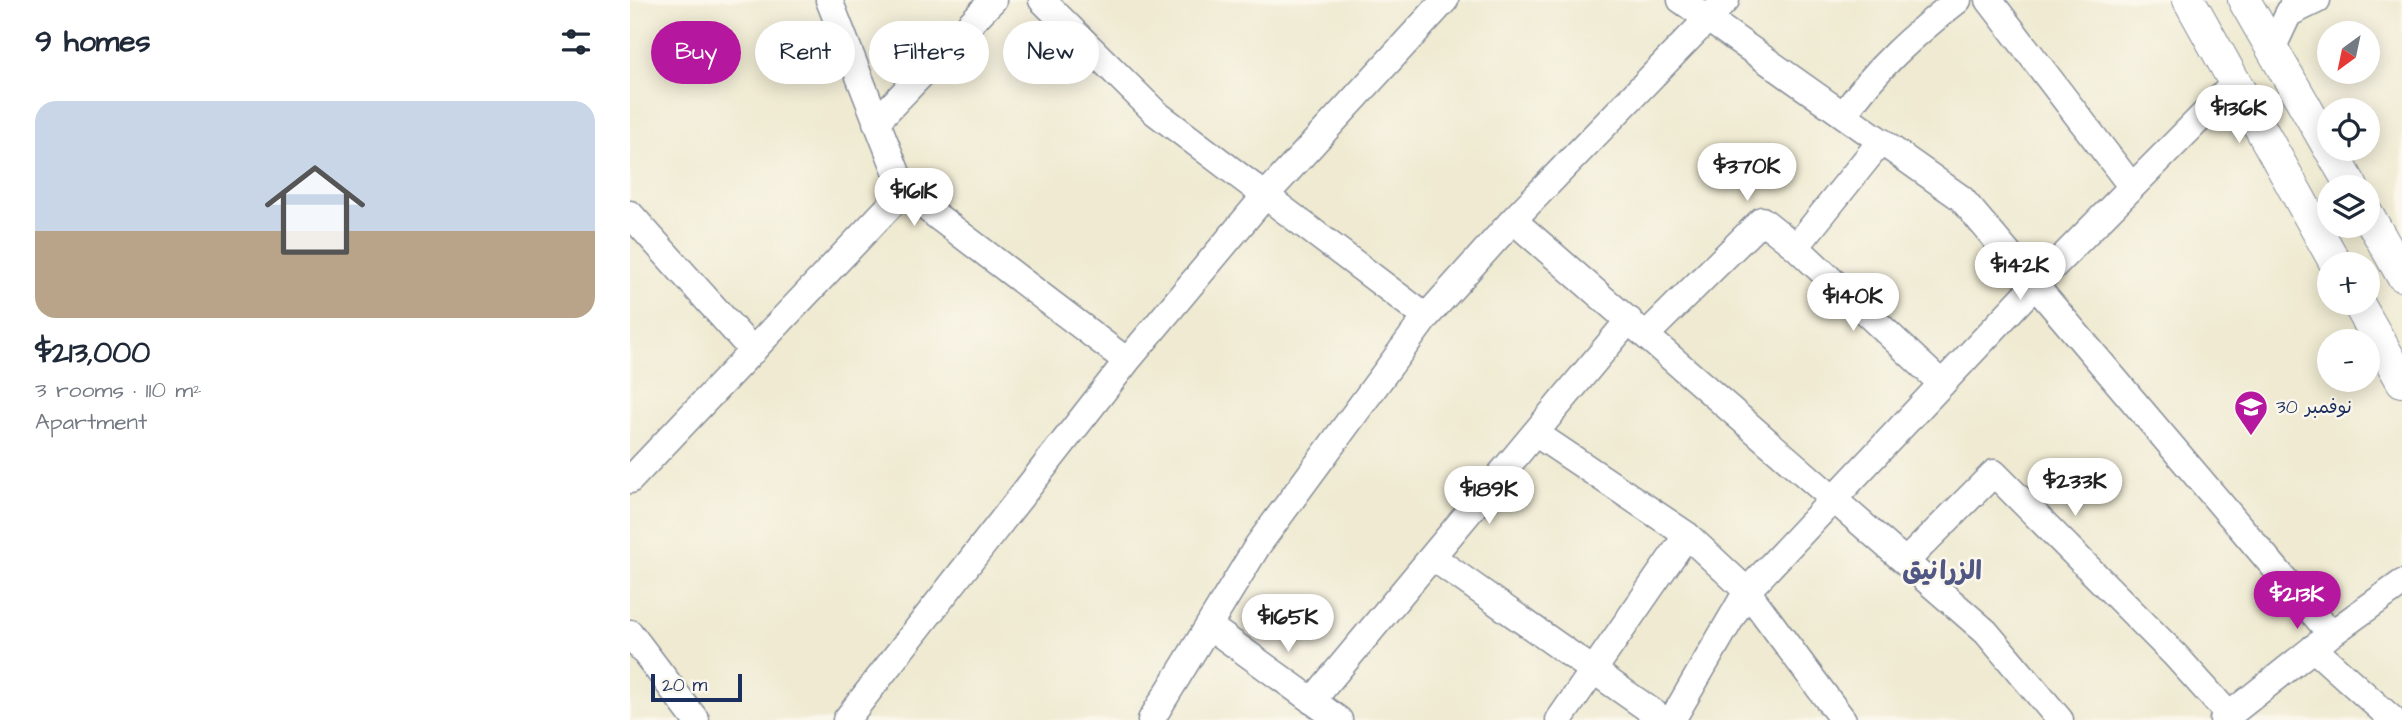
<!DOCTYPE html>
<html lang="en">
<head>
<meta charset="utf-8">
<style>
	:root { --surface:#fff; --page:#f2f2f3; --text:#1f2937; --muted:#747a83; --line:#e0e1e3; --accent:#b5179e }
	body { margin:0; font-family:"Architects Daughter","Playpen Sans Arabic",sans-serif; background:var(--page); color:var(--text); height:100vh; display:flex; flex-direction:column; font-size:26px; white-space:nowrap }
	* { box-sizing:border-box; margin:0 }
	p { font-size:23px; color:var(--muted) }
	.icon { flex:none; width:38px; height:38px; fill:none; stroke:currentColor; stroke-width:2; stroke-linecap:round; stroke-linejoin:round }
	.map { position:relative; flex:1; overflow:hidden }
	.sheet { display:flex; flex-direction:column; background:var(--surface); width:630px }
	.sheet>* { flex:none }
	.banner { position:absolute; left:21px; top:21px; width:665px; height:63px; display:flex; gap:14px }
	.needle { width:46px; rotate:213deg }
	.fabs { position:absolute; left:1687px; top:21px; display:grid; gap:14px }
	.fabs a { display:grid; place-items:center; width:63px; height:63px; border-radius:50%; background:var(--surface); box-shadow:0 4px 18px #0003; font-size:35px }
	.scale { position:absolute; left:21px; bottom:18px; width:91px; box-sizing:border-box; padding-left:7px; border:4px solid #1b2f5e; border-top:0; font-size:19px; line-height:24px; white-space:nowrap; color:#1b2f5e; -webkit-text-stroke:5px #fbf7ec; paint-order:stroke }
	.price { position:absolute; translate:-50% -60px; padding:0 16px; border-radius:24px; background:#fff; color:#222; font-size:23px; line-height:46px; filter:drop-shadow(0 2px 4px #0008) }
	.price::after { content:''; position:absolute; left:50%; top:42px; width:21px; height:16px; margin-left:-10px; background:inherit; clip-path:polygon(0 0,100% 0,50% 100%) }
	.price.selected { background:var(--accent); color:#fff }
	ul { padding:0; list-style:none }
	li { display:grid; align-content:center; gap:14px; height:371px; padding:0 35px }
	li+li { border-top:2px solid var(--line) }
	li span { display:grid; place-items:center; height:217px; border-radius:21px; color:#555 }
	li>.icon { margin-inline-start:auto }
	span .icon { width:126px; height:126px; fill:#fffc; stroke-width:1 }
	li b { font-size:30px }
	h2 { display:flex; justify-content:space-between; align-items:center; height:84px; padding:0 35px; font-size:30px }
	.tag { padding:0 24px; border-radius:32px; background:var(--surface); box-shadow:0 4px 18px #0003; font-size:24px; line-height:63px }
	.tag.selected { background:var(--accent); color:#fff }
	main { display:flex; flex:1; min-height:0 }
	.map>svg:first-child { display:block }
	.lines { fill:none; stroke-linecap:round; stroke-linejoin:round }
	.minor-casing { stroke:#858c98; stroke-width:29 }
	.tertiary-casing { stroke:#858c98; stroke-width:34 }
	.minor { stroke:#fff; stroke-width:26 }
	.tertiary { stroke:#fff; stroke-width:32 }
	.labels { text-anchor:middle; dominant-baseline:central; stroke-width:5; stroke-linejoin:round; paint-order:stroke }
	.poi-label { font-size:19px; fill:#1b2f5e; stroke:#fbf7ec; text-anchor:start }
	.district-label { font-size:26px; font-weight:bold; fill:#505785; stroke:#fbf7ec }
</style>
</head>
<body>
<main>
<section class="sheet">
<h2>9 homes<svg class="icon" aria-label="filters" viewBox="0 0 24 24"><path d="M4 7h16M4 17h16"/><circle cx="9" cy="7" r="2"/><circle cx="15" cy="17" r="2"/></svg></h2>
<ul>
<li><span style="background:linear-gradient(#c9d6e8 60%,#b9a48a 0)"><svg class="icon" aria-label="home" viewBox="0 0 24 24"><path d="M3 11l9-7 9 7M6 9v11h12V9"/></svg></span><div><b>$213,000</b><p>3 rooms · 110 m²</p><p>Apartment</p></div></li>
</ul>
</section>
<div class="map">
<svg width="1772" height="720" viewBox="0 0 1772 720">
	<rect width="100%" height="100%" fill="#fbf7ec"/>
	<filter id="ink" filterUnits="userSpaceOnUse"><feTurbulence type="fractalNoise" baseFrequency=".0143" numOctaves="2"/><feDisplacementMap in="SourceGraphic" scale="14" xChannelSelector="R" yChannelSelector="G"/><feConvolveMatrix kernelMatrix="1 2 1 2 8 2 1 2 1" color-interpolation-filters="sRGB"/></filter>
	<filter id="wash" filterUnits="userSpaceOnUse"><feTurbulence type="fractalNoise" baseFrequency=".00686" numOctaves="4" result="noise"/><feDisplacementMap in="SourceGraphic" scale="28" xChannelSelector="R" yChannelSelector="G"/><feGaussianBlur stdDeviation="1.57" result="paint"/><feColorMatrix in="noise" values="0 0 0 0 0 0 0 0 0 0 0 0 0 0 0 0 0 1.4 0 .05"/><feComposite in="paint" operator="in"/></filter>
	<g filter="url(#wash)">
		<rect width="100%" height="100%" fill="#efead1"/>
	</g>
	<g filter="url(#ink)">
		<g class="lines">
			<g class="minor-casing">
				<path id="minor" d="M199,0L274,191L497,361
					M412,0L526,113L796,317
					M1051,0L1331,198L1701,634
					M1359,0L1502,187
					M1658,14L1687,0
					M1642,49L1665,0
					M1214,115C1243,70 1286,33 1328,0
					M246,122L363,0
					M0,214L123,351
					M883,220L1356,632L1430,720
					M1166,247L1312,384
					M1016,335L1132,220L1166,247L1251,141
					M905,433L1057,535L1117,591L1213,720
					M0,480L274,191
					M802,557L1034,720
					M1276,561L1364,473L1545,655L1599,715
					M579,626L709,720
					M0,633L66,720
					M1683,648L1763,720
					M682,701L999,320
					M216,720L497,361L634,197L815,0
					M521,720L628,545L796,317L883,220L1096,0
					M929,720L1057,535
					M1042,720L1117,591L1406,284L1605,83
					M1593,720L1701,634L1772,583"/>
			</g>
			<g class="tertiary-casing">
				<path id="tertiary" d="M1559,0L1706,264
					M1614,0L1699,148
					M1700,149L1722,187
					M1738,215L1772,275
					M1728,303L1772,381"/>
			</g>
			<use href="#minor" class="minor"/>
			<use href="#tertiary" class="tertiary"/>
		</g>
	</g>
	<defs>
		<g id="school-pin" transform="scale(1.75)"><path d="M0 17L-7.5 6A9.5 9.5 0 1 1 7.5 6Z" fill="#b5179e" stroke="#fbf7ec"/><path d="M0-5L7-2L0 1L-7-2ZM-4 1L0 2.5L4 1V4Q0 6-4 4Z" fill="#fff"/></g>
	</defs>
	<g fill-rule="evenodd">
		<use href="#school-pin" x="1621" y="407"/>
	</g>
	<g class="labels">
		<g class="poi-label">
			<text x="1646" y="407">30 نوفمبر</text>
		</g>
		<g class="district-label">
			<text x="1312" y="571">الزرانيق</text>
		</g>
	</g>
</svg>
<div class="fabs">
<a><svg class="needle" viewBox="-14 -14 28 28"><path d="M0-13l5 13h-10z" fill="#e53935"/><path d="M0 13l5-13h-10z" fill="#747a83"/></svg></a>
<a><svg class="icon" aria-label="locate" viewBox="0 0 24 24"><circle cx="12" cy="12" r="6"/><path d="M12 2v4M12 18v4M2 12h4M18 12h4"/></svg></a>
<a><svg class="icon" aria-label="layers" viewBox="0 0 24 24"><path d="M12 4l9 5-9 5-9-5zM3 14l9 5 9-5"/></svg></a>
<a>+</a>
<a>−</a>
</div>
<div class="scale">20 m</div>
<b class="price" style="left:1609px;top:145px">$136K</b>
<b class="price" style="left:1117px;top:203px">$370K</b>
<b class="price" style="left:284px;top:228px">$161K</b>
<b class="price" style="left:1390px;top:302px">$142K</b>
<b class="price" style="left:1223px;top:333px">$140K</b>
<b class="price" style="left:1445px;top:518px">$233K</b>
<b class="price" style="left:859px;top:526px">$189K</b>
<b class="price selected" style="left:1667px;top:631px">$213K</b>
<b class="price" style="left:658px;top:654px">$165K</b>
<div class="banner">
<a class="tag selected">Buy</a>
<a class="tag">Rent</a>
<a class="tag">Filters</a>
<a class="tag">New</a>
</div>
</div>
</main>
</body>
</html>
